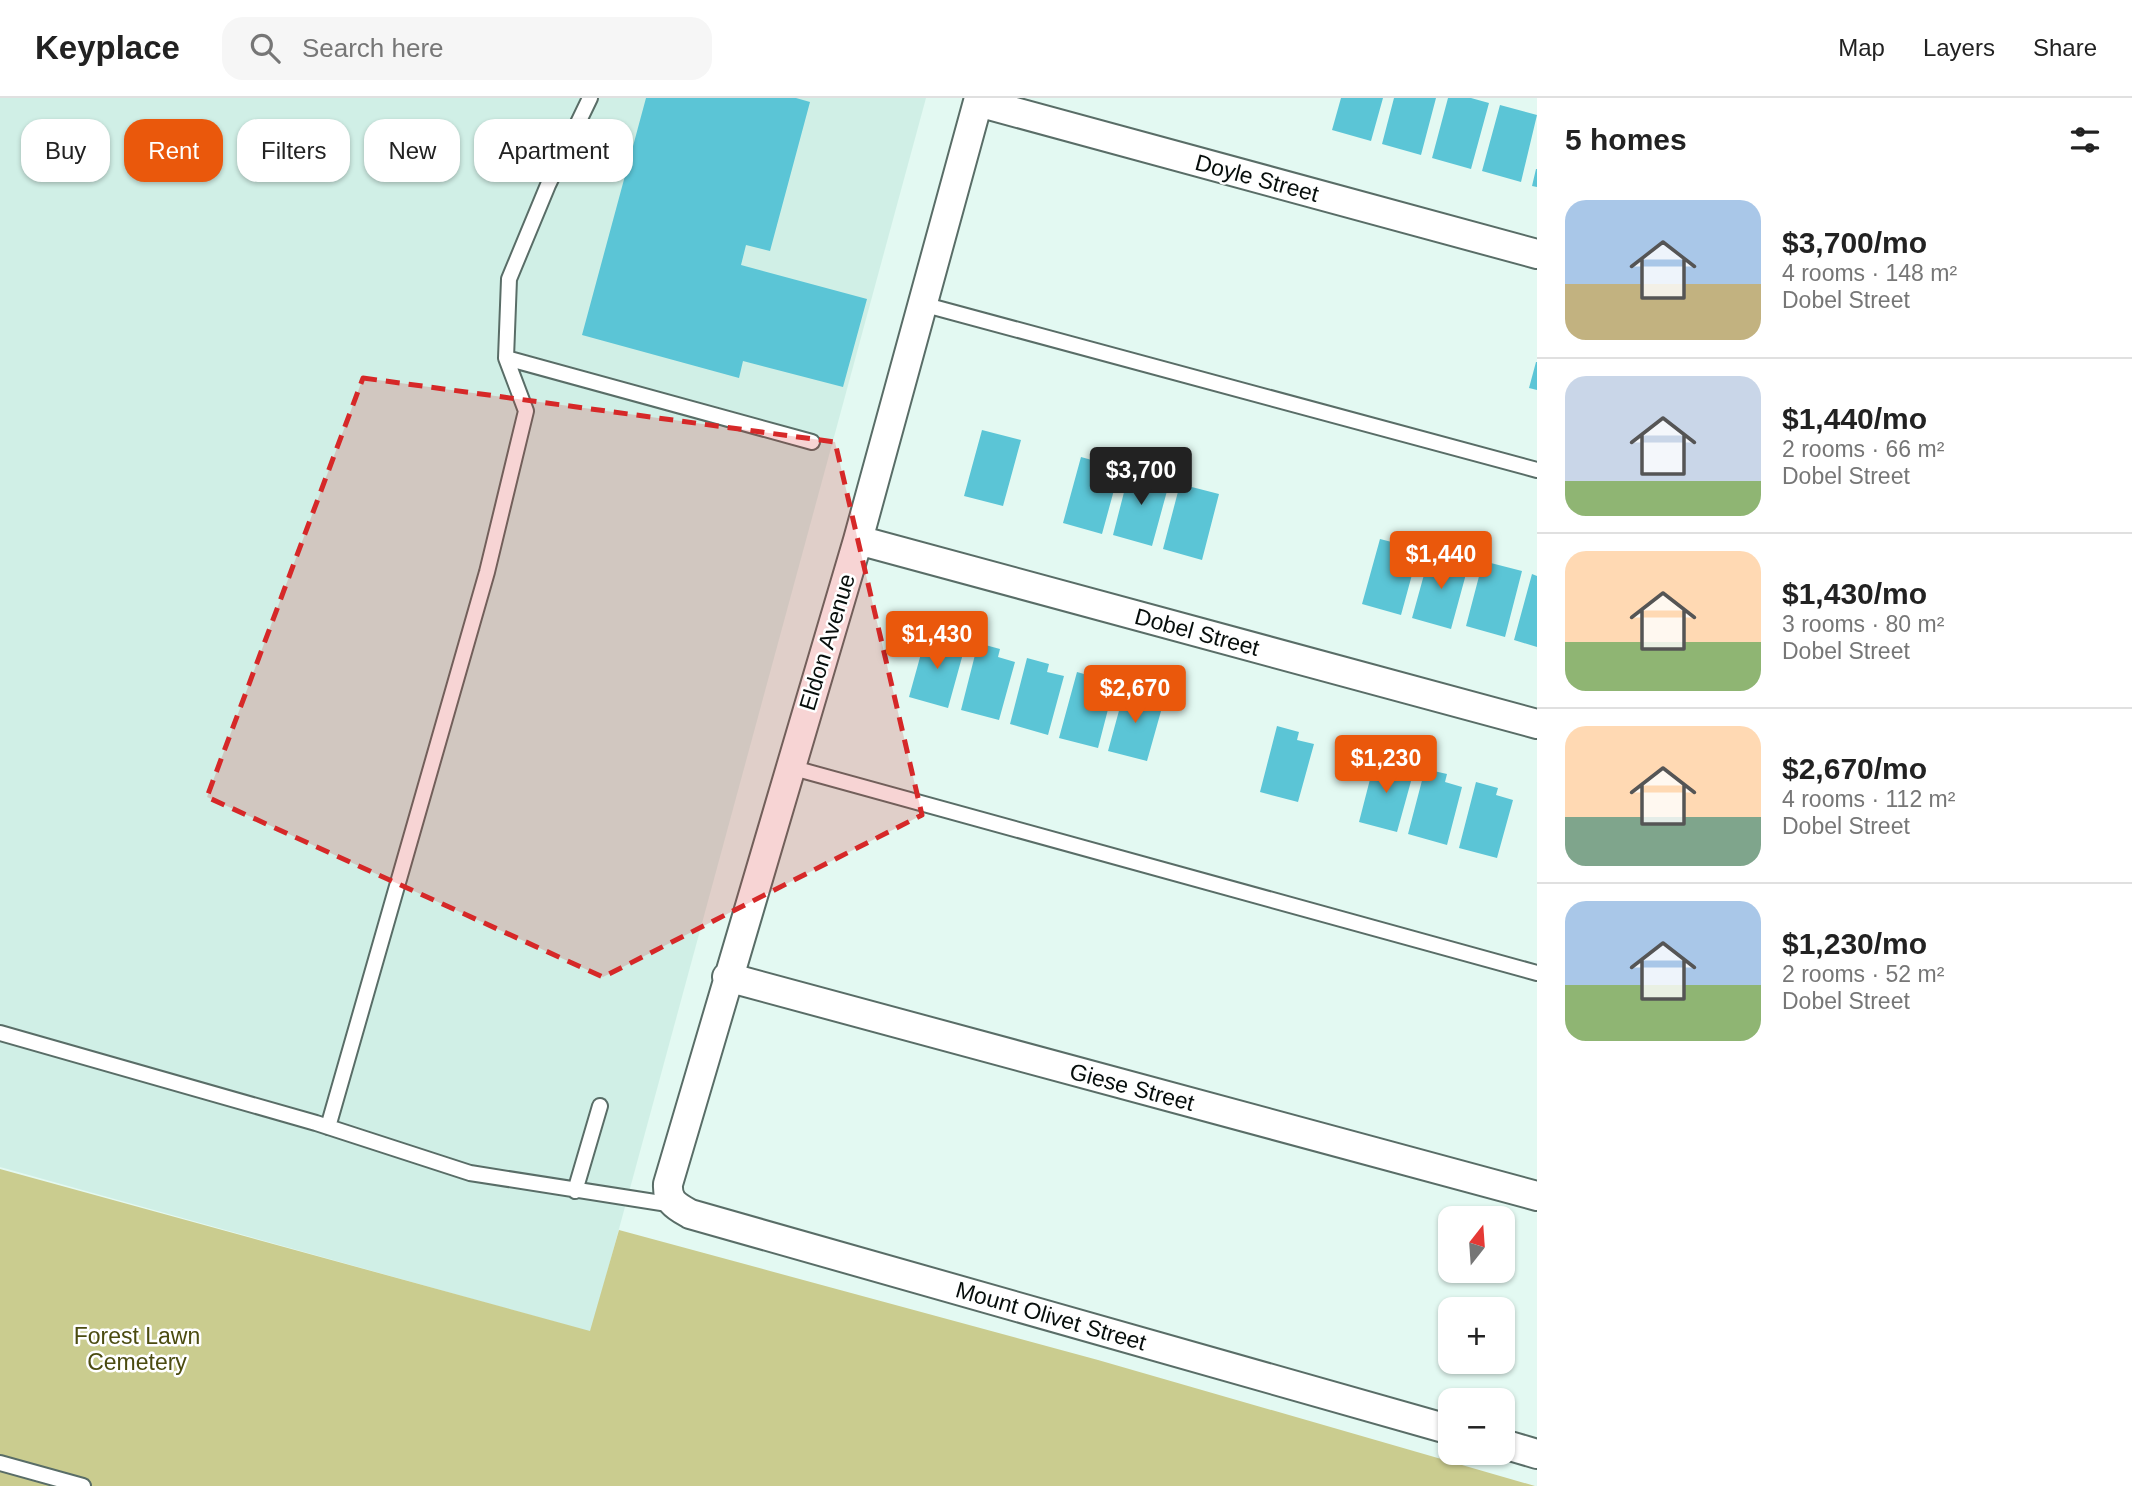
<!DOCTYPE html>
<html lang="en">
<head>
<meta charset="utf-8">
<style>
	:root { --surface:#fff; --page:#f6f6f6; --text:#222; --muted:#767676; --line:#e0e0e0; --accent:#ea580c }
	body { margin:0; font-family:Helvetica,sans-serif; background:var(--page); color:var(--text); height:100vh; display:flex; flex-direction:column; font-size:26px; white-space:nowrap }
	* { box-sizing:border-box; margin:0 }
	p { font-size:23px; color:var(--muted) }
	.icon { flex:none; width:38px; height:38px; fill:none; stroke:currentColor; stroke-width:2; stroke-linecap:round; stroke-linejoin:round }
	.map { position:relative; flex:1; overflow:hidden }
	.side { display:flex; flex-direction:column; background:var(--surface); width:595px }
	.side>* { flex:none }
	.banner { position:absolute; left:21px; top:21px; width:665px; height:63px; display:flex; gap:14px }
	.needle { width:46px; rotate:17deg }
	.buttons { position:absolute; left:1438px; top:1108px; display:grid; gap:14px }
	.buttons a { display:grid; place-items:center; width:77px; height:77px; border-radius:14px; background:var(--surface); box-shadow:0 2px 5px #0004; font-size:35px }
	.price { position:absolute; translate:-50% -60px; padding:0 16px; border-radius:7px; background:var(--accent); color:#fff; font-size:23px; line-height:46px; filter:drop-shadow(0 2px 4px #0008) }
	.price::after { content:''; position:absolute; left:50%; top:42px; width:21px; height:16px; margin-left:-10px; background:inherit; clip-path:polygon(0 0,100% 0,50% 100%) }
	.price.on { background:#222; color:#fff }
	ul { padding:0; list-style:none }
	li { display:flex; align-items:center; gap:21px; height:175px; padding:0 28px }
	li+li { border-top:2px solid var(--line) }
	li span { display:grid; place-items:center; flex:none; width:196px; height:140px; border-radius:21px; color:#555 }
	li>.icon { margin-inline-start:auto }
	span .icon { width:84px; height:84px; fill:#fffc; stroke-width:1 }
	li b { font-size:30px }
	h2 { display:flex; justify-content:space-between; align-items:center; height:84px; padding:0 28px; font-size:30px }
	.tag { padding:0 24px; border-radius:21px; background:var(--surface); box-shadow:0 2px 5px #0004; font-size:24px; line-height:63px }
	.tag.on { background:var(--accent); color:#fff }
	header { display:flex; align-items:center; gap:42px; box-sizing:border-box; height:98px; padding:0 35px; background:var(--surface); border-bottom:2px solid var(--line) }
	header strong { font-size:33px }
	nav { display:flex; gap:38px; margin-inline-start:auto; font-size:24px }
	.search { width:490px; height:63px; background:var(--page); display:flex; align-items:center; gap:18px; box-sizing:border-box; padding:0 24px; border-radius:21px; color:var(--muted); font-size:26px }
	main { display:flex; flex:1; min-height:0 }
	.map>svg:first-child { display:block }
	.built { fill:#d0efe6 }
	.green { fill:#cacc8f }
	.building { fill:#5bc5d6 }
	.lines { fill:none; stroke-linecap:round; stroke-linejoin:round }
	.service-casing { stroke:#596d67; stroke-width:18 }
	.minor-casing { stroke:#596d67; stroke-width:32 }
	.service { stroke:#fff; stroke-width:14 }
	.minor { stroke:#fff; stroke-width:28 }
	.marked { fill:#d62828; fill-opacity:0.2; stroke:#d62828; stroke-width:5; stroke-dasharray:14 9; stroke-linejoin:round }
	.labels { text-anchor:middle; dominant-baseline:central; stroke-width:5; stroke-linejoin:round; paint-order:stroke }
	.street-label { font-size:23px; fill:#070e0c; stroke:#fff }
	.park-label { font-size:23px; fill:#4b4b10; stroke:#fff }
</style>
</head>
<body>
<header>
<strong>Keyplace</strong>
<div class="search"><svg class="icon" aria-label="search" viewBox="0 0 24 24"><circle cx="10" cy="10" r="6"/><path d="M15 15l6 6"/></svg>Search here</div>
<nav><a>Map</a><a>Layers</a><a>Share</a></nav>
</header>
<main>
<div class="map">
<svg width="1537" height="1388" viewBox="0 0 1537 1388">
	<rect width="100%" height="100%" fill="#e3f9f2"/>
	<path class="built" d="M0,0H926L591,1234L0,1069Z"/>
	<path class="green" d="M0,1071L590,1233L619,1132L1098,1262L1535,1388H0Z"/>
	<path class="building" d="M646,0H796L810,4L770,153L746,147L741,167L867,201L843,289L743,263L739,280L582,237Z
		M1341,0H1383L1371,43L1332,32Z
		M1394,0H1436L1421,57L1382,46Z
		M1448,0H1471L1489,5L1471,71L1432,60Z
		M1500,7L1537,17L1521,84L1482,73Z
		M1536,71H1537V89L1532,88Z
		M1536,264H1537V292L1529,290Z
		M982,332L1021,342L1003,408L964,398Z
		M1081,359L1120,370L1102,436L1063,425Z
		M1130,371L1170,382L1152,448L1113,437Z
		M1180,386L1219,396L1202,462L1163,451Z
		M1380,441L1419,451L1401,517L1362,506Z
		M1430,455L1469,465L1451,531L1412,520Z
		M1483,463L1522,473L1505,539L1466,528Z
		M1532,476L1537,478V549L1514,542Z
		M927,534L949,539L947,547L964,552L948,610L909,599Z
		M978,545L1000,551L998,559L1015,564L999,622L961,612Z
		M1027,560L1049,566L1047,574L1064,578L1048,637L1010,626Z
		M1077,574L1098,580L1096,588L1113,592L1098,650L1059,640Z
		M1126,587L1148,593L1146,601L1163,606L1147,663L1108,653Z
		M1277,628L1299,634L1297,642L1314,646L1298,704L1260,694Z
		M1376,658L1398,664L1396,672L1413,676L1397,734L1359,724Z
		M1425,671L1447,676L1445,684L1462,689L1447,747L1408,736Z
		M1476,684L1498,690L1496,697L1513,702L1497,760L1459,750Z"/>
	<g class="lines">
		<g class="service-casing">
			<path id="service" d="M922,206L1537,372
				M506,260L812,344
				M790,669L1537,875
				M0,935L316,1025L470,1075L674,1107
				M328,1029L487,474L526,313L506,260L509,181L548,87L590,0
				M575,1093L600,1008
				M0,1365L83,1388"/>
		</g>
		<g class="minor-casing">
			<path id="minor" d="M979,0L858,442L668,1086C667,1104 676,1108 690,1116L1451,1332
				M978,4L1537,156
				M858,442L1537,626
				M727,879L1537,1098
				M1503,1346L1537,1356"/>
		</g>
		<use href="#service" class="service"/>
		<use href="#minor" class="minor"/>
	</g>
	<path class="marked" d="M363,280L835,344L922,717L603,879L207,699Z"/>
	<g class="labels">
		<g class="street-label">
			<text transform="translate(1257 80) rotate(15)">Doyle Street</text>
			<text transform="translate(1197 534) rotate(15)">Dobel Street</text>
			<text transform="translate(827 544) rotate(-73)">Eldon Avenue</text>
			<text transform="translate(1132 989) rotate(15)">Giese Street</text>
			<text transform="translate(1051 1218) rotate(16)">Mount Olivet Street</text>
		</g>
		<g class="park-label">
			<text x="137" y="1238">Forest Lawn<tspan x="137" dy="26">Cemetery</tspan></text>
		</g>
	</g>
</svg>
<div class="buttons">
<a><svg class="needle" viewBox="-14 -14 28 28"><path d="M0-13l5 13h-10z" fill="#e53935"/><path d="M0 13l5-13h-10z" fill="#767676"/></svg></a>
<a>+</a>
<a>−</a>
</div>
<b class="price on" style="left:1141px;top:409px">$3,700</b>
<b class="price" style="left:1441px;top:493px">$1,440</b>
<b class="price" style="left:937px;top:573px">$1,430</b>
<b class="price" style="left:1135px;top:627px">$2,670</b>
<b class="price" style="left:1386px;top:697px">$1,230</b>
<div class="banner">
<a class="tag">Buy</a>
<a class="tag on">Rent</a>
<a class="tag">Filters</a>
<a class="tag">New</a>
<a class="tag">Apartment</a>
</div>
</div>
<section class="side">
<h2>5 homes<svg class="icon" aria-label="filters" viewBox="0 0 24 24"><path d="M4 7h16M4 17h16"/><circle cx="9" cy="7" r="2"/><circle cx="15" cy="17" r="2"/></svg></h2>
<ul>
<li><span style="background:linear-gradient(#a9c7e8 60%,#c2b280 0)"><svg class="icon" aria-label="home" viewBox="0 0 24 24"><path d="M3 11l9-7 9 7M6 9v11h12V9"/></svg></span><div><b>$3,700/mo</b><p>4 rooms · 148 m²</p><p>Dobel Street</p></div></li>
<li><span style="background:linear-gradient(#c9d6e8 75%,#8fb573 0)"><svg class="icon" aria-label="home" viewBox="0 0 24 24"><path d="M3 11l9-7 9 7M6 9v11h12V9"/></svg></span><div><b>$1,440/mo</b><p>2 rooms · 66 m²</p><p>Dobel Street</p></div></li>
<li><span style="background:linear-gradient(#ffd9b3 65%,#8fb573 0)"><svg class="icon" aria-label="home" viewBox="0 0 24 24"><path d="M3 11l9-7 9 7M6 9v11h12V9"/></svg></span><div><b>$1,430/mo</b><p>3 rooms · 80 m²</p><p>Dobel Street</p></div></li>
<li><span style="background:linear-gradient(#ffd9b3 65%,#7fa58c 0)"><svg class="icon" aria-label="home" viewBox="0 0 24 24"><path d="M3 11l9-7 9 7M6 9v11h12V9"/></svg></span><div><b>$2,670/mo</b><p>4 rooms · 112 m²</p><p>Dobel Street</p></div></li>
<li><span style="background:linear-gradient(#a9c7e8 60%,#8fb573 0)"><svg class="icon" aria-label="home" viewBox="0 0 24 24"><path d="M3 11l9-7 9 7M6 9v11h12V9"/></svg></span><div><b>$1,230/mo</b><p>2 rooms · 52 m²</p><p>Dobel Street</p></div></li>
</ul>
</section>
</main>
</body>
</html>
